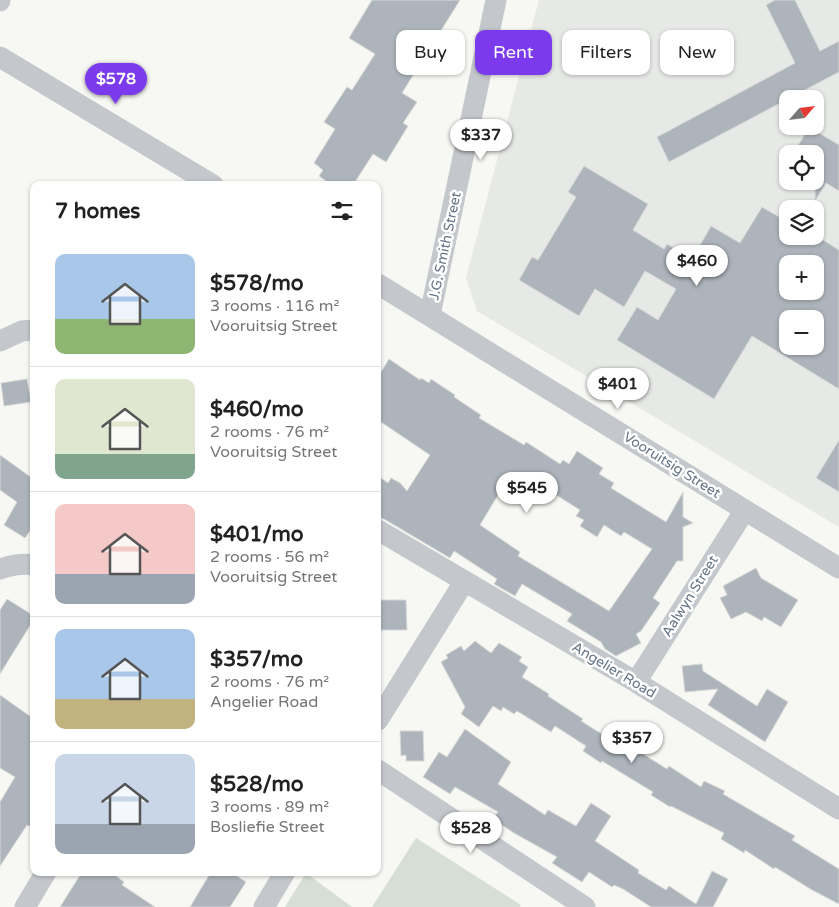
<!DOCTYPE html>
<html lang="en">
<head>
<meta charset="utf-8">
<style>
	:root { --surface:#fff; --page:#f6f6f6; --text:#222; --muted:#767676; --line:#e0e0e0; --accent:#7c3aed }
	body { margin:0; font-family:"Varela Round",sans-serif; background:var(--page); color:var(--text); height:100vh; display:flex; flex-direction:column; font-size:19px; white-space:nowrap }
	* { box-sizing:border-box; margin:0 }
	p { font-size:16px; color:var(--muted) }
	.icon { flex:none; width:28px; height:28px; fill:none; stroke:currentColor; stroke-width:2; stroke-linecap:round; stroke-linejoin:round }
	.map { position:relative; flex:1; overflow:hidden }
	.side { position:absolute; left:30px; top:181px; width:351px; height:695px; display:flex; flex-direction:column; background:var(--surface); border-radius:10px; box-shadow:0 1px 4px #0004 }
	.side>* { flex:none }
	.hud { position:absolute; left:396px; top:30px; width:368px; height:45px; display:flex; gap:10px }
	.needle { width:32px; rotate:62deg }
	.buttons { position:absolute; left:779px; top:90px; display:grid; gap:10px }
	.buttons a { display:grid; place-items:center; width:45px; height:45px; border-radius:10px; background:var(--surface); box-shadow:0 1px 4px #0004; font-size:25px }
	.price { position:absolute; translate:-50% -42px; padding:0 11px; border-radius:18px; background:#fff; color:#222; font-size:16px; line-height:32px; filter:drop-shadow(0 1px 2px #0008) }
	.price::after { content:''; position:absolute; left:50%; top:30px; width:15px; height:11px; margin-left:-8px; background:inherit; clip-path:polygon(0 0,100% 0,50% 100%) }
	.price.current { background:var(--accent); color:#fff }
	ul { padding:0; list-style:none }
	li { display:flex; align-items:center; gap:15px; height:125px; padding:0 25px }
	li+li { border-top:1px solid var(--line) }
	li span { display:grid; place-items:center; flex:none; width:140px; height:100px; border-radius:10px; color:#555 }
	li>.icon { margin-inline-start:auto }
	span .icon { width:60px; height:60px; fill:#fffc; stroke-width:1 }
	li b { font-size:21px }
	h2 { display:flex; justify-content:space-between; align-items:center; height:60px; padding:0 25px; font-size:21px }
	.tag { padding:0 18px; border-radius:10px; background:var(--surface); box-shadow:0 1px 4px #0004; font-size:18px; line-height:45px }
	.tag.current { background:var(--accent); color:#fff }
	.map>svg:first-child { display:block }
	.built { fill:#e7e9e7; fill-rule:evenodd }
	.green { fill:#d7dfd5 }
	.building { fill:#adb4bb; stroke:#d8d9d6; fill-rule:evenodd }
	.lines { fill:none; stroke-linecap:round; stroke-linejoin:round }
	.minor { stroke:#c4c7cb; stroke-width:21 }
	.labels { text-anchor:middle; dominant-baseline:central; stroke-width:5; stroke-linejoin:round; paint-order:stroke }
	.street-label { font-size:14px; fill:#657486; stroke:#fff }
</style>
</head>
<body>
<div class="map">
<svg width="839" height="907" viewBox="0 0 839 907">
	<rect width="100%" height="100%" fill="#f7f7f4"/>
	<path class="built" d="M539,0H839V527L477,311L466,278ZM788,99H815V126H788ZM788,154H815V181H788ZM788,209H815V236H788ZM788,264H815V291H788ZM788,319H815V346H788Z"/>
	<path class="green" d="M416,838L521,905L520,907H372Z
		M306,873L352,907H285Z"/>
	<path class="building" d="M372,0H460L402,93L417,102L403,123L408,126L386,162L373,154L353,185H332L319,176L323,170L314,163L335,129L324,122L347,87L352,90L375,54L349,38Z
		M775,0H795L820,51L839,41V72L669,162L657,137L795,63L766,5Z
		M809,127L839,145V191L826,183L815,201V154H793Z
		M584,166L648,204L633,230L664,249L667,244L692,259L711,226L740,243L762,207L788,222V236L815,235L839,250V389L752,336L714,399L617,340L637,307L658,320L676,289L645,271L624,307L595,289L579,316L519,280L532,257L538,260L576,197L568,192ZM788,264H815V291H788ZM788,319H815V346H788Z
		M389,359L420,380L421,378L429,383L431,379L455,395L454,397L481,415L479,418L524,445L526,442L560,464L563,460L569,464L577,451L603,468L599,474L614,483L611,488L666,522L683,492V517L693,523L683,527V561H677L653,598L660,603L641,631L636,634L641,643L616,656L605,649L601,642L567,621L572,614L522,584L515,596L494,584L497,579L454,551L450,558L384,519L378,518V476L388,483L391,478L400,483L407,491L430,455L378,420V377ZM517,474L533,484L534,481L580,510L576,516L584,520L580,526L597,537L604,525L621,536L624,532L652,549L609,611L518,556L520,552L480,525L510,475L515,478Z
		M27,379L31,402L4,406L1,383Z
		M839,440V492L816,478Z
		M0,455L32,478L34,476V525L25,538L4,525L17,502L0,490Z
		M756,568L761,578L798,600L781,627L764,617L762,621L746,612L731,619L720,598L727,595L723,586Z
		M7,599L34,616V619L0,674V610Z
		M378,600H406L407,630H378Z
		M475,641L491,653L499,643L522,657L519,661L528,667L522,677L549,694L548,696L583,719L581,721L632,753L635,749L667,769L669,766L701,787L704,781L725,791L723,794L795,836L792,840L839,869V904L812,890L775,867L774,869L745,850L744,853L721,839L724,833L671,806L670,807L651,795L653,792L602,761L601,763L583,751L586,746L555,726L551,732L517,711L514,714L503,707L501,711L493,706L479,727L461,714L465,707L441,662L448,658L446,655L461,646L464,651Z
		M702,664L703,671L757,706L767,689L788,702L765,742L708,705L718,689L685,692L682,666Z
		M0,695L34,719V828L27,825L0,866V802L15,777L0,768Z
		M465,729L511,762L498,784L545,815L548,810L576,826L591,803L611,816L595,841L639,870L638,873L666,890L669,886L696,904L712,871L728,879L713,907H651L623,889L614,885L612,887L589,872L582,882L552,863L557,857L514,833L493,819L498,812L455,787L450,794L423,777L439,752L447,757Z
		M400,731H423L424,761H406V755L401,756Z
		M82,872H111L124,882L122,885L155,907H60Z
		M211,872H231L246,882L230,907H190Z"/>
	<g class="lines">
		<path class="minor" d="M0,1V0
			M0,57L213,185
			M378,284L839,568
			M430,315L496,0
			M0,341L22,331L34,330
			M378,530L636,682L839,809
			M0,569C12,565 22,563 34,565
			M636,682L745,510
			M378,720L464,582
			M378,770L585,907
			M25,907L46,872
			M264,907L285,872"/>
	</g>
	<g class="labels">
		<g class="street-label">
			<text transform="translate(445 246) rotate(-78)">J.G. Smith Street</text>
			<text transform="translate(672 465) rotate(32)">Vooruitsig Street</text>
			<text transform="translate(690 596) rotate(-58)">Aalwyn Street</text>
			<text transform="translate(614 670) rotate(31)">Angelier Road</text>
		</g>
	</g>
</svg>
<div class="buttons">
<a><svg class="needle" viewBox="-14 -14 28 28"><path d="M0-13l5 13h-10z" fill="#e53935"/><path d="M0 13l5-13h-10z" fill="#767676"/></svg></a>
<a><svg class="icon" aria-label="locate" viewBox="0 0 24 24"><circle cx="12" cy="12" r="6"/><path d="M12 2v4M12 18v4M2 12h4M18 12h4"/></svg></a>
<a><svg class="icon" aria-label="layers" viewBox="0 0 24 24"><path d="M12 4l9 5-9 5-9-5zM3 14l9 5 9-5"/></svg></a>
<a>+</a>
<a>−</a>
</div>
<b class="price current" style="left:116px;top:105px">$578</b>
<b class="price" style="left:481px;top:161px">$337</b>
<b class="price" style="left:697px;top:287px">$460</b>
<b class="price" style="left:618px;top:410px">$401</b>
<b class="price" style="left:527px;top:514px">$545</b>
<b class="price" style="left:632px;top:764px">$357</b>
<b class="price" style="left:471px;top:854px">$528</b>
<div class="hud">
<a class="tag">Buy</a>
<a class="tag current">Rent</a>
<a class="tag">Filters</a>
<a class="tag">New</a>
</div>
<section class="side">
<h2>7 homes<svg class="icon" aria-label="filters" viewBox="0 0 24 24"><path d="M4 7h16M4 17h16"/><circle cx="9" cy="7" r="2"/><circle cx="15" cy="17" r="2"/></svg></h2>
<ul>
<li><span style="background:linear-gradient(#a9c7e8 65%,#8fb573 0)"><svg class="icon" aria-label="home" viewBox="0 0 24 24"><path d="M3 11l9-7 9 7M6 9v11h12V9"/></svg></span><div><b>$578/mo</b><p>3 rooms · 116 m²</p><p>Vooruitsig Street</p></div></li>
<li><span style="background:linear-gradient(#dfe7d0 75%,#7fa58c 0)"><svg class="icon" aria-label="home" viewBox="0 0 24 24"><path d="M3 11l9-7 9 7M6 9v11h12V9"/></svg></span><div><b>$460/mo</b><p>2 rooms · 76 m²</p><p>Vooruitsig Street</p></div></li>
<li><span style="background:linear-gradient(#f6c9c9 70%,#9aa5b1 0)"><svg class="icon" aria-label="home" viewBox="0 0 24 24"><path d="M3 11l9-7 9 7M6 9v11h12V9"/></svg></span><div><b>$401/mo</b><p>2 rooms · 56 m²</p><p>Vooruitsig Street</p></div></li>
<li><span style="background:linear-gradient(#a9c7e8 70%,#c2b280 0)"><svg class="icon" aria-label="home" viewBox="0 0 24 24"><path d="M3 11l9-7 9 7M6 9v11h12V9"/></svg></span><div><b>$357/mo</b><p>2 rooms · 76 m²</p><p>Angelier Road</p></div></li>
<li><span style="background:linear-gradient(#c9d6e8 70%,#9aa5b1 0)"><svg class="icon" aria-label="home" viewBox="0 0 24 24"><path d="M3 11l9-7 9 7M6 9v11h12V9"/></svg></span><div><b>$528/mo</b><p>3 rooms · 89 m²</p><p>Bosliefie Street</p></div></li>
</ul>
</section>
</div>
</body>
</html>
